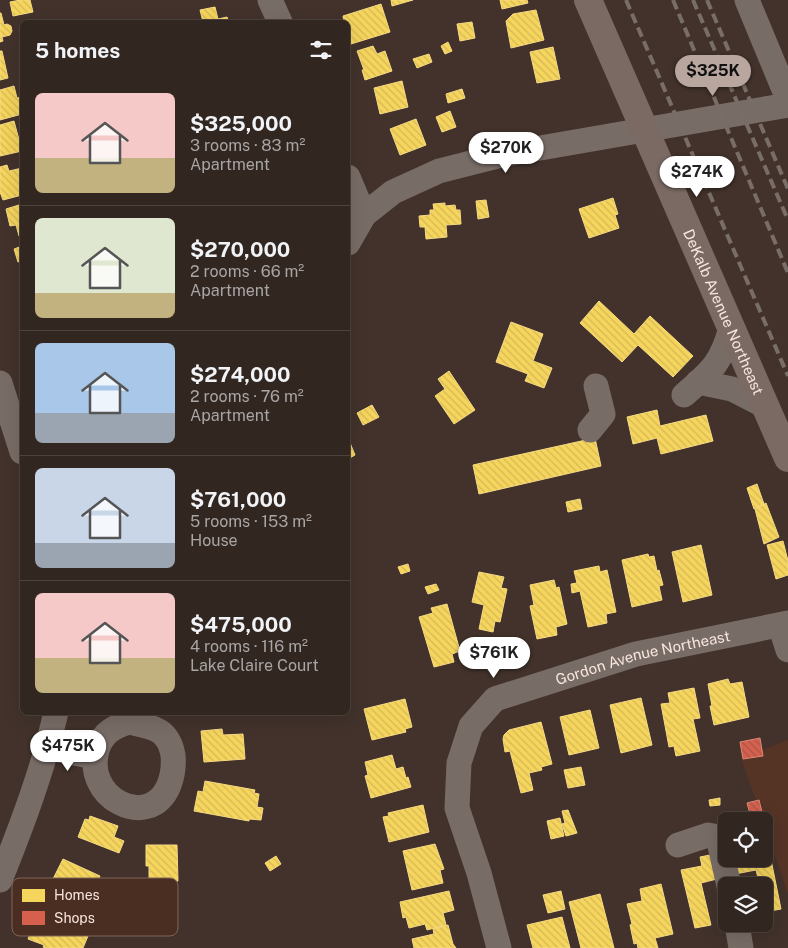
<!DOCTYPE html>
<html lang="en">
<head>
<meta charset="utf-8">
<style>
	:root { --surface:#322620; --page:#3a2e29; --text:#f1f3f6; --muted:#a8a5a5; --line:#4d433e; --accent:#b8a69f }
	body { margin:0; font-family:"Public Sans",sans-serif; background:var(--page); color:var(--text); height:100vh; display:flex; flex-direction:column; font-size:19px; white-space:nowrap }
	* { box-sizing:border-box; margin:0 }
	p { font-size:16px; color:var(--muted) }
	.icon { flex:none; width:28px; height:28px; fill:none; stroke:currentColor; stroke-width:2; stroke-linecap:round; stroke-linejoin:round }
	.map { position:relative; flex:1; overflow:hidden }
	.details { position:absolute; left:20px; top:20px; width:330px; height:695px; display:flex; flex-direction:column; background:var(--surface); border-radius:8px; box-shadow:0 5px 20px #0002,0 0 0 1px var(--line) }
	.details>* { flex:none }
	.fabs { position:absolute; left:718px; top:812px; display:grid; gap:10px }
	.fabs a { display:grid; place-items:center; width:55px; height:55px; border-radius:8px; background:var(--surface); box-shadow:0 5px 20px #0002,0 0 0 1px var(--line); font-size:25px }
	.price { position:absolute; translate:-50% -42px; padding:0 11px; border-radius:18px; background:#fff; color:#222; font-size:16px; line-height:32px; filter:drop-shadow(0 1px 2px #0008) }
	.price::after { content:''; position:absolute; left:50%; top:30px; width:15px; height:11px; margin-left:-8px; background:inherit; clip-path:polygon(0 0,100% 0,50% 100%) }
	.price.active { background:var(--accent); color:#111 }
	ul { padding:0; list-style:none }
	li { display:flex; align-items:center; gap:15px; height:125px; padding:0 15px }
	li+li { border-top:1px solid var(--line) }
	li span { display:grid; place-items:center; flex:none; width:140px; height:100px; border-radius:8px; color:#555 }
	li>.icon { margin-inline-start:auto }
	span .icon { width:60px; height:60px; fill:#fffc; stroke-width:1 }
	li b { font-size:21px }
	h2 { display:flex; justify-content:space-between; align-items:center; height:60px; padding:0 15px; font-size:21px }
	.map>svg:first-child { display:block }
	.built { fill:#553426 }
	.homes { fill:url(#homes-back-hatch); stroke:#f7da83 }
	.shops { fill:url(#shops-back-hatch); stroke:#e08878 }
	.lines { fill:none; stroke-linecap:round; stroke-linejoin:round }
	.minor { stroke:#786c66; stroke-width:25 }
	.major { stroke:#7b6a63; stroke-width:28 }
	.rail { stroke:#796e67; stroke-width:4; stroke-dasharray:10 5; stroke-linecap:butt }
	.labels { text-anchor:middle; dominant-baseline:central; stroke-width:5; stroke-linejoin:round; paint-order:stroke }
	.street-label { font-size:15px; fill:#f8e5dd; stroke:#4b2e22 }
	.key { fill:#4b2e22; stroke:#7f655a; stroke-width:1 }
	.key-label { font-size:14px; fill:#f8e5dd }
</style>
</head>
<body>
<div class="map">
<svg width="788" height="948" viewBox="0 0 788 948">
	<defs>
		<pattern id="homes-back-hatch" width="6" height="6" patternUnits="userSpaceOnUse" patternTransform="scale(1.25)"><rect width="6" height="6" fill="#f6d55c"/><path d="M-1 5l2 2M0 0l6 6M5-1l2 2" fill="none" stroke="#d4b857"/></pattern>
		<pattern id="shops-back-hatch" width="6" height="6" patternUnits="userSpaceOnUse" patternTransform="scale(1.25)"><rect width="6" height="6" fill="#d6604d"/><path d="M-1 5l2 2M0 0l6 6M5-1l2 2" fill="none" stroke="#a55749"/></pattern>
	</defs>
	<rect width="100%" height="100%" fill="#42322b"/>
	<path class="built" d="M788,740V894L741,758Z"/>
	<path class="homes" d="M20,0H30L33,12L13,16L10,2Z
		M391,0H413L392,6Z
		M500,0H527L528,3L502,9Z
		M381,4L390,32L351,44L348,32V22H344L343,16Z
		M215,7L218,19L227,17L229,22H203L200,10Z
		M536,10L544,40L511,48L506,21L513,14Z
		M0,13H1L4,25L7,24L11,26L12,31L10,35L2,37L3,41L0,42Z
		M472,22L475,38L460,41L457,24Z
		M448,42L452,51L445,54L441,46Z
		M373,46L377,54L385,51L392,71L365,80L362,70H364L357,51Z
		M553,47L560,79L537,83L530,52Z
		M0,51H2L8,78L0,80Z
		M429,54L432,62L417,68L413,59Z
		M402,81L408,107L380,114L374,88Z
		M14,86L17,98L22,97V114L0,120V90Z
		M462,89L465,98L448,103L446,94Z
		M450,111L456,127L442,132L436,117Z
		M416,119L426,145L400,155L390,129Z
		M14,121L22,151L0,156V125Z
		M7,165L9,171L22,168V195L3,200L0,192V167Z
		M613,198L618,214L615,215L619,228L589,238L579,209Z
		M486,200L489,217L478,219L476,201Z
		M445,203V206L455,205L456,210H460L461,224L446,225L447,237L426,239L425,227H420L419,216L430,215V210H434L433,204Z
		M22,204V235L19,236L16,225L10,226L6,209Z
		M22,246V261L18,262L14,249Z
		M599,301L634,334L650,316L693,356L673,377L638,345L622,362L580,323Z
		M511,322L543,334L533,361L552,368L544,388L525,381L528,374L496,362Z
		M449,371L475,410L454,424L435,396L445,389L438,379Z
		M372,405L379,417L363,425L357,413Z
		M657,410L660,426L706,415L713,441L661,454L657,438L633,444L627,417Z
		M348,438L355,455L348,459Z
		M595,438L601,466L479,494L473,465Z
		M757,484L764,504L754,509L747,488Z
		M580,499L582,509L568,512L566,502Z
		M766,503L779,537L764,544L755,509Z
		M783,541L788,561V575L776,579L767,545Z
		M701,545L712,595L683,602L672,552Z
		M648,554L649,557L654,556L657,571L659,570L663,585L659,586L662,600L632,607L622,560Z
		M408,564L410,571L401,574L398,567Z
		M599,566L600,572L607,570L616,612L606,614L607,623L588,627L580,591L572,593L571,584L577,583L574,571Z
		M479,572L504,577L501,588L507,589L500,622L495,621L493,632L479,629L484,605L472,602Z
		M554,580L556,588L559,587L567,624L556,627L557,635L537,639L530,606L534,605L530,585Z
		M436,584L439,590L428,594L425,587Z
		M447,604L460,651L452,654L454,662L434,667L419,617L433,613L431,608Z
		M728,679L730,684L742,682L749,717L714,725L710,706H712L708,684Z
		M694,688L700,718L693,719L700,751L676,756L674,746L669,747L661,704L670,703L668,693Z
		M641,698L652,745L621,753L610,705Z
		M405,699L412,727L405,729L406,732L372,740L364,709Z
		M590,710L599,748L569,755L560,717Z
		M541,722L552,764L541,767L542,770L529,773L533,790L521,793L510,751L505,752L503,739L504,735L509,730Z
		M222,729L223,735L243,734L245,759L204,762L201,731Z
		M392,755L396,769L403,767L406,778L408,777L411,787L371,798L365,776L368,775L365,762Z
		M581,767L585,785L568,788L564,770Z
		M205,781L255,790L254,793L259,794L257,807L263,808L261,820L249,819V821L194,811L198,791L203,792Z
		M720,798V805L710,806L709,800Z
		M423,805L429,832L389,842L383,817L389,816L388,813Z
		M568,810L577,833L566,836L562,824L565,823L562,811Z
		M90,816L118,826L114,837L124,841L119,853L78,837L85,819L89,820Z
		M560,818L564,836L551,839L547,821Z
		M435,844L444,869L440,870L443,883L412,890L403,851Z
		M146,845H177L178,881H174V885L149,886V866H146Z
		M769,850L781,909L765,912L764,886H760L756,870L735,874L732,859H764V851Z
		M715,854L721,878L701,883L711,925L695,928L681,870L702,866L700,857Z
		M276,856L281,864L270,871L265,863Z
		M63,859L100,876L89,899L70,891L68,896L49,887Z
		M661,884L673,934L655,938L658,948H638L637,943L634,944L630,925L632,924L627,904L642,901L640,889Z
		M449,891L454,910L443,913L446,925L427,930L425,924L409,928L406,917L403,918L400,902Z
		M561,891L565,909L548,913L543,895Z
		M600,894L614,948H581L569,902Z
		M42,915L55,920L56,918L90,931L83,948H46L43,947L44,945L28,939L35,922L38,924Z
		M562,917L570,948H533L527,925Z
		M448,925L453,944L456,948H414L412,939L434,934L433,929Z"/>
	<path class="shops" d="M760,738L763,756L743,759L740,742Z
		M759,800L764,820L752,821L747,803Z"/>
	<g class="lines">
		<g class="minor">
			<path d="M270,0L280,22"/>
			<path d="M747,0L788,99"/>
			<path d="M348,177L364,215"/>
			<path d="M348,243L364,215L393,192L439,171L506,154L788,105"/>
			<path d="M698,382L732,389L765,406"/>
			<path d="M0,383L22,452"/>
			<path d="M684,395C711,371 721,364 731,328"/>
			<path d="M590,430L603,414L596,386"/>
			<path d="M780,625L788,650"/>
			<path d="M129,722C152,727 168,728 173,755C174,766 173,775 169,785C150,833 80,797 98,747C104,732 114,727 129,722Z"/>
			<path d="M48,748L95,757"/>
			<path d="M678,845L708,835L718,837L729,886"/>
			<path d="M0,880C22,825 43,770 56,712"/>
			<path d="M737,924L741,948"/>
			<path id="s1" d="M499,948L479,873L457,808L459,763L471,726L495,699L636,654L788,623"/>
		</g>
		<path class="major" id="s2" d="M588,0L788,458"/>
		<path class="rail" d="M626,0L788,376
			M673,0L788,273
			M693,0L788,220
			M707,0L788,189"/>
	</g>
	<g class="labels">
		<g class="street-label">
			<text stroke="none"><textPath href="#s2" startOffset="340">DeKalb Avenue Northeast</textPath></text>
			<text stroke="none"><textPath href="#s1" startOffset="420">Gordon Avenue Northeast</textPath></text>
		</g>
	</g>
	<rect x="12" y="878" width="166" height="58" rx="8" class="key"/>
	<rect x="22" y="889" width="23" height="13" fill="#f6d55c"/>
	<rect x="22" y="911" width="23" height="14" fill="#d6604d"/>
	<g class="key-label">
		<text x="54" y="900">Homes</text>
		<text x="54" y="923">Shops</text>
	</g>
</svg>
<div class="fabs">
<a><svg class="icon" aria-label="locate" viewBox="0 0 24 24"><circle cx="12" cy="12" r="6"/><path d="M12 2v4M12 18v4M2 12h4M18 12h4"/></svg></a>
<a><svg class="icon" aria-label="layers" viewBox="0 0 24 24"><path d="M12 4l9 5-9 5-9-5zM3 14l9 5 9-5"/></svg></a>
</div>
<b class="price active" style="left:713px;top:97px">$325K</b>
<b class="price" style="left:506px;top:174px">$270K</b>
<b class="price" style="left:697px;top:198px">$274K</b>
<b class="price" style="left:494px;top:679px">$761K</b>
<b class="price" style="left:68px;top:772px">$475K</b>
<section class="details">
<h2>5 homes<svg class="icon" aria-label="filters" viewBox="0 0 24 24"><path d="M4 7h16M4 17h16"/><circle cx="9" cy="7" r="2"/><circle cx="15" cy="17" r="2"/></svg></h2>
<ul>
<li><span style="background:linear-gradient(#f6c9c9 65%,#c2b280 0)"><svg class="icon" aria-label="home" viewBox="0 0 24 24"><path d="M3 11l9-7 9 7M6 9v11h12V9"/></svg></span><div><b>$325,000</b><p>3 rooms · 83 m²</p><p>Apartment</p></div></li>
<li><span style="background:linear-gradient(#dfe7d0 75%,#c2b280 0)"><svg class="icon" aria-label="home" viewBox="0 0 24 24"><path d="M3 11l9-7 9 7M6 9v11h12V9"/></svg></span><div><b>$270,000</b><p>2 rooms · 66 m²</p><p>Apartment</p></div></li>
<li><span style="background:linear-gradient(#a9c7e8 70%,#9aa5b1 0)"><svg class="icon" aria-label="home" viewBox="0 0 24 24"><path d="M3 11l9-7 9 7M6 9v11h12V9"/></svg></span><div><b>$274,000</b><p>2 rooms · 76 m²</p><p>Apartment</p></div></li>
<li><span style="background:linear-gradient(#c9d6e8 75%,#9aa5b1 0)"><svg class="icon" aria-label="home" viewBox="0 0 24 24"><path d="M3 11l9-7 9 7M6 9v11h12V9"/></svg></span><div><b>$761,000</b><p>5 rooms · 153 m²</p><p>House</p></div></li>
<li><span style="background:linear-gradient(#f6c9c9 65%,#c2b280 0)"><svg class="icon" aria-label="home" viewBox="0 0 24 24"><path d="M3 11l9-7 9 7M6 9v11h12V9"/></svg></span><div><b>$475,000</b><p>4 rooms · 116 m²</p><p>Lake Claire Court</p></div></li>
</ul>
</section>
</div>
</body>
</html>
